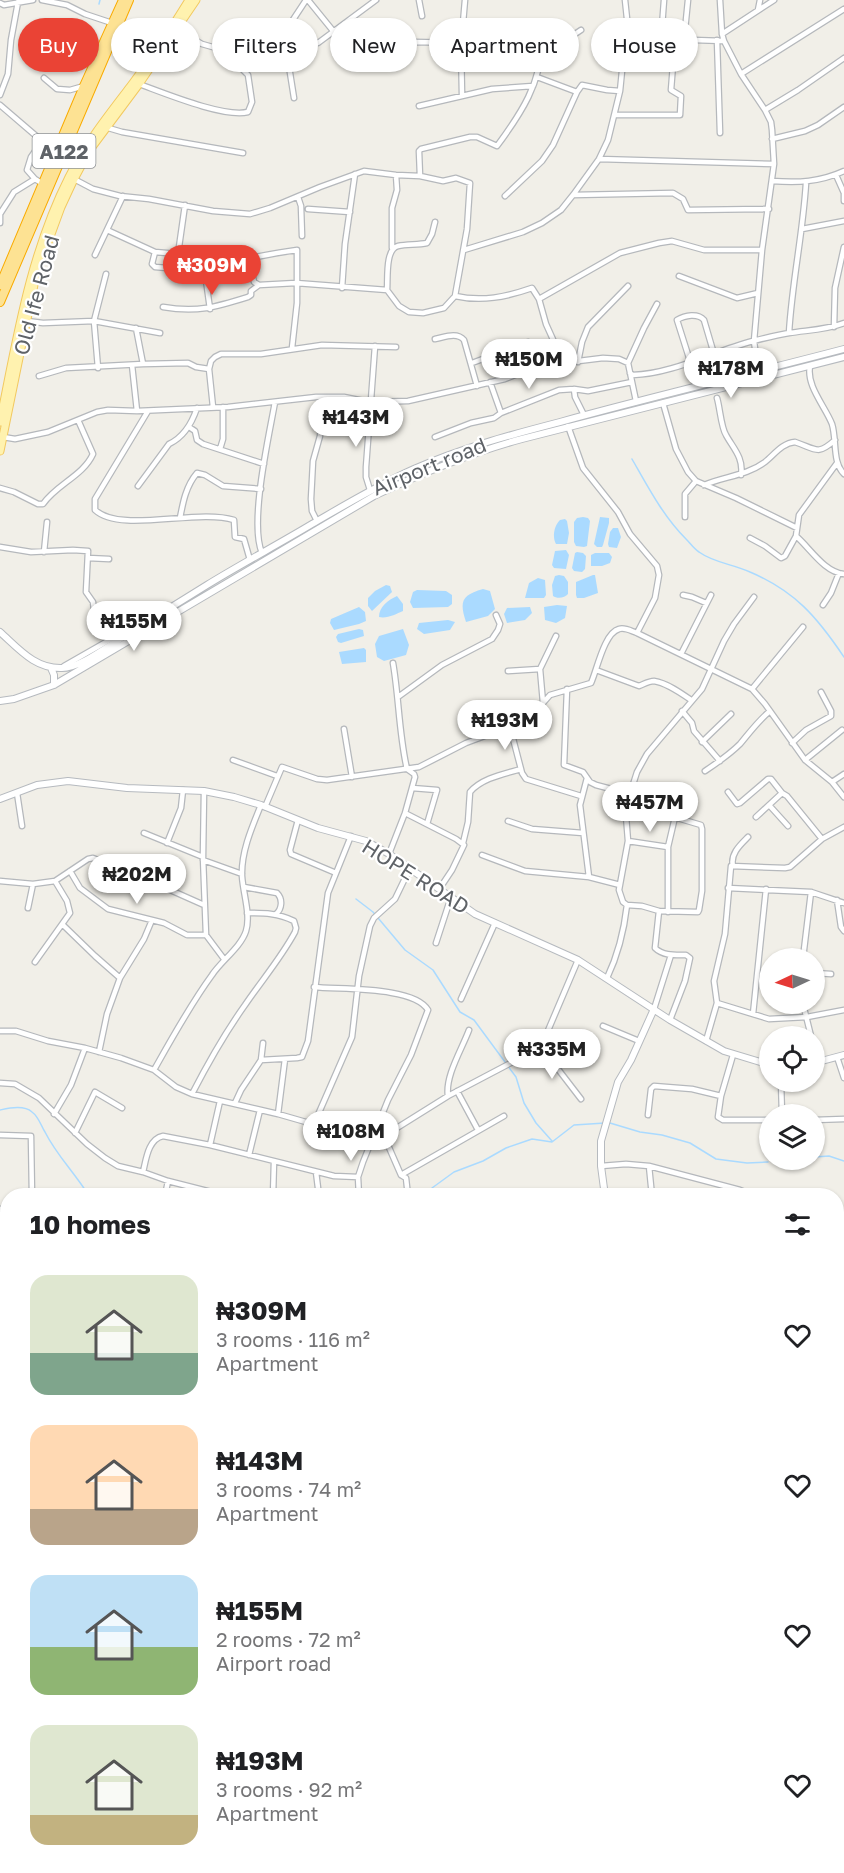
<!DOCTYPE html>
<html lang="en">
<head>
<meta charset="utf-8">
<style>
	:root { --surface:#fff; --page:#f2f2f2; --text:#202124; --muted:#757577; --accent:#ea4335 }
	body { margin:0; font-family:"Golos Text",sans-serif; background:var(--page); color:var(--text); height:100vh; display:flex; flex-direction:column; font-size:22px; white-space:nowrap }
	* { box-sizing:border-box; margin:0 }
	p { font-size:20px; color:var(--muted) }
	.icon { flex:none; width:33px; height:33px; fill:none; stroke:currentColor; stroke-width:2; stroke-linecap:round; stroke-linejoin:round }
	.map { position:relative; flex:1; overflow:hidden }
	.details { position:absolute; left:0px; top:1188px; width:844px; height:686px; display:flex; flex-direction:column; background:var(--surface); border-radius:24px 24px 0 0; box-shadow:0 2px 4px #0004 }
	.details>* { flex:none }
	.hud { position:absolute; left:18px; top:18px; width:808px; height:54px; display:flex; gap:12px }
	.needle { width:39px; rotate:266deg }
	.controls { position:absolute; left:759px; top:948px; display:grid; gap:12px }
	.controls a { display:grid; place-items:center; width:66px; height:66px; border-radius:50%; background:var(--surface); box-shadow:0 2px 4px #0004; font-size:30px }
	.price { position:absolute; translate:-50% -51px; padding:0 14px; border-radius:21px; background:#fff; color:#222; font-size:20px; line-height:39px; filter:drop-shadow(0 2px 3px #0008) }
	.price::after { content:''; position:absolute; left:50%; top:36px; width:18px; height:14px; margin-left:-9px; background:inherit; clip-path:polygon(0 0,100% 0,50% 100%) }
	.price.on { background:var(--accent); color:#fff }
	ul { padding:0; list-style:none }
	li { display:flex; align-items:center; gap:18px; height:150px; padding:0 30px }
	li span { display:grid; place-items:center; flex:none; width:168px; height:120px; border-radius:18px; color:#555 }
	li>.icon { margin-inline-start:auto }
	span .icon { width:72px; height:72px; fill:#fffc; stroke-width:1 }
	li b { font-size:26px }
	h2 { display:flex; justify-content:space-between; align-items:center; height:72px; padding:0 30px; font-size:26px }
	.tag { padding:0 21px; border-radius:27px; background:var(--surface); box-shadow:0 2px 4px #0004; font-size:21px; line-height:54px }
	.tag.on { background:var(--accent); color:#fff }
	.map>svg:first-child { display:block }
	.water { fill:#aadaff }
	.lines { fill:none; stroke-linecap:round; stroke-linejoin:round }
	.stream { stroke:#aadaff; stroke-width:1.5 }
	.river { stroke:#aadaff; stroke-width:8 }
	.street-casing { stroke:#b5b8bc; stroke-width:7 }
	.secondary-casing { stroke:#b6babf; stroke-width:8 }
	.primary-casing { stroke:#f2c960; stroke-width:9 }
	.highway-casing { stroke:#f9ab00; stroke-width:10 }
	.street { stroke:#fff; stroke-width:4.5 }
	.secondary { stroke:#fff; stroke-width:6 }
	.primary { stroke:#fff2af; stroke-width:7 }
	.highway { stroke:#fde293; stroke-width:8 }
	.labels { text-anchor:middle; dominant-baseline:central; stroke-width:4.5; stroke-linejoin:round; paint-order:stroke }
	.shield { fill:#fff; stroke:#8f9295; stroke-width:1.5 }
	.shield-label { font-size:20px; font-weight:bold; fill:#5f6368 }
	.street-label { font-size:21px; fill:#5f6368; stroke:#fff }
</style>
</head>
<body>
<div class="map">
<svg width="844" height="1873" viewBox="0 0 844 1873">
	<rect width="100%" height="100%" fill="#f1efe8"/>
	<path class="water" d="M583,517L588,518L590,521L587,546L584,547L576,546L574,542V522L577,518Z
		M600,517L609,518V523L603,545L602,547H597L594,544Z
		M565,519L567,521L569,533L567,544H556C552,537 554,526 560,520Z
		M613,528H618L621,537L617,548L609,547L608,544L610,532Z
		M566,550L569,555L566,569L554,568L552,565L555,551Z
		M577,552L583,553L586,556L585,569L582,572L574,571L572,568L575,553Z
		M595,553H609L612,557L610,563L602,566H591V555Z
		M559,575L564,576L568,582V594C565,598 557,599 553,596L552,585L555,576Z
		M593,575H595L598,593L584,598H577L576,595V582Z
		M538,578L545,580L546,595L544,598H525L529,583Z
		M386,585L390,586L392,592L372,611L368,606V598L375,591Z
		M483,589L490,591L495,609L488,616L466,622C459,601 462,595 483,589Z
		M417,590L446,591L452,595V604L448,607L413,608L410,602L413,592Z
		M397,596L403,604V611C396,614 387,619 379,617C379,607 388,600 397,596Z
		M557,605L567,606L565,618L556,623L545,620L544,607Z
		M359,607L365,612L366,621L359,624L334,630L330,623L331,619Z
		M530,607L532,613L525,620L507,623L504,614L507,608Z
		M448,620L455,622L450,630L424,634L417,629L419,623Z
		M359,629L363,630L364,636L341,643L338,642L336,637L338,634Z
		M403,629L409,645L406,655L384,661L377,657L375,644L379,636Z
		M364,648L366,650V662L342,664L339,652Z"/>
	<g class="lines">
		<path class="stream" d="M99,4L100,0
			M632,459C648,487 663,516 686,539C690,543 694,549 699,552C714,563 733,564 750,572C795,591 817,617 844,657
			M356,899L373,912L405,950L433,970L460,1012L474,1020L516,1077L524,1103L536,1123L552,1141
			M0,1110C10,1108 24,1105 32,1112C39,1117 41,1126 45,1132C57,1156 75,1173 89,1196
			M610,1123L640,1132L662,1135L690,1143L716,1159L747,1163L768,1162
			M814,1157L829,1156L844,1161
			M777,1161L784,1160
			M432,1188L454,1172L483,1161L506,1148L532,1139L552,1142L574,1125L605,1123
			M264,1866L265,1873
			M746,1873L747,1866"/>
		<path class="river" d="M837,1678L844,1677
			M0,1729H8"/>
		<g class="street-casing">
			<path id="street" d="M42,0L67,5L85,14L112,23
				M308,0L360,64L380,54L414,42L462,43
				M419,0L422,16
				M625,0L628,28L633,38
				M720,0L722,34L724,41L741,74L765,110L771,122L772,130L774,164L762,250L754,341L758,371
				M0,3L4,5L33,0
				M758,10L760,0
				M177,30L202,44L216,48L243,45L289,49L305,40L318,43L376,0
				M722,34L774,0
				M661,40L664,0
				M684,40L688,0
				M717,40L720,133
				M541,41L572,36L581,30
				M275,47L306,0
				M282,50L287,54L294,98
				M741,74L844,9
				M537,77L577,92L582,85L607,90L620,91
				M44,78L57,89L70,90L84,86
				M139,84C164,93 224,118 248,112L252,102L248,75L241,68L230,47
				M0,95L8,74L11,40L18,2
				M462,95L461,46L465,0
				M0,105L42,141L58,150
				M419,106L492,89L533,86
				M765,110L798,90L844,58
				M615,115H680L681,96L671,90L675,40
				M105,127L122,132L243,153
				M772,139L805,131L818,125L844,107
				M42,141L31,157L27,170L35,179L43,184
				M599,159L774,164
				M836,175L844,193V201
				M420,176L419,151L421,149L470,137H477L497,146C520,115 543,81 541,41L536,38L462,32
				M74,179L93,189L120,196L149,199L213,211L250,214L270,208L320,187L364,171L396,175L420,176L443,181L456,178L470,183L467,229L455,296L444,308L423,313L409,312L399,306L387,290L296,283L259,285L254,282L250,263L251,259
				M772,181C798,183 820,182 844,171
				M573,195L673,193L683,199L688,210L769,209
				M505,196L542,161L553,145L577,92
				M298,197L301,206L302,236
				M185,205L178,254L180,263L187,268
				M308,209L350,212
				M0,223V214L14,192L35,179
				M802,229L844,221
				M107,230L155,252L178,254
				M392,248V208L397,190L396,175
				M464,250L523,232L542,223L561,210L573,195L599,159L608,140L620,91L624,51L627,41L633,38L724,41
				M155,252L152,264L155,267C203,272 249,256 297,250V303L292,348
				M95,255L123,196
				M204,266L210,309
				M679,276L737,298L758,293
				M342,288L345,244L355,174
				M387,290C388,279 385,249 398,246C407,244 418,245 427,243L432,234L435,222
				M455,296C482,302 506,297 532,288L539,299L546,324L564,364
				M539,299L620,253L659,243L672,241L704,250H762
				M163,307C197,313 216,307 248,297L251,295V291L259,285
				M27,321L43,323L94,321L160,333
				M834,327L835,288L844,247
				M136,328L143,364
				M789,333C792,282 803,233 806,183
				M435,339C445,337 457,332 464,340L477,386
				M690,361L677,320C685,315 698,313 704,320L714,354
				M578,362L582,342L588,327L628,286
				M472,363L528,342
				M628,363L644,328L657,304
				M132,365L137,411
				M810,366C806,386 825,406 832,424C837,440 832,462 844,474
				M98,368L94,321L106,274
				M630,373L633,375C673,374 714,351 753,341C765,338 777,335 789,333C808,330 826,330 844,323
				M39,376L66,368L143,364L188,363L196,367L209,369
				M490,382L501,413
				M574,389L575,397L584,415
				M717,398C720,408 721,427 726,435C733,448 744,458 741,475
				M663,403L676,449L688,472L696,481L736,498L797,528
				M213,407L209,369L211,361L215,357L221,354H261L322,345L396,347
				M148,411L95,499V510C121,534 197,508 234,520L235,537L244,539L250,560
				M568,426L583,468L618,512L630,534L657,566L659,575L655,598L637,633
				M189,427L195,431L197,440L203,444L264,464
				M3,437L15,439L48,432L97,412L108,410L137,411L228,407L316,397H344L369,402L408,401L505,379L533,368L546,365L603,358L619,359L628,363L636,401
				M435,437L471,423L494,418L501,413L559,390L574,389L588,391L632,382
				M220,449L223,439V407
				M837,463L799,515L796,536C810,548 824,572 844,574
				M704,485C725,476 746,476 765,462C774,455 782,443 795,442C816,449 817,456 835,440
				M138,486L169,444C184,437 192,423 197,408
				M0,488L14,492L38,504H43C57,484 83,476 93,454L78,420
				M370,490L366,477V467L375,346
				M685,517V494L696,481
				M180,518C183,502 186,486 197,473L205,475L223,486L261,489
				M317,521L312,511L311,499L313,461L320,436L324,397
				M750,538L765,546L781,558L785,556L796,536
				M0,547L31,552L73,550L88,551L86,592L93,602L95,619
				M44,552L47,522
				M262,553C249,523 269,436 275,402
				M88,558L109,559
				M683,595L692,597L706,603
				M823,605L831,593L839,573
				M681,654L711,595
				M64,666L148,618
				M596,670L639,686C644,684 649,681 654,681C667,683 681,693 691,700
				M508,671L540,669
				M567,689L564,765L583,772L590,782L596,785L630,794
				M752,689L803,627
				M398,697L442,665L492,639L498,630L500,624L496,615
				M543,703L540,669L556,636
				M682,711L692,723L694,731L720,761
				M510,727L522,773L526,779L581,796
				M344,729L352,777
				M702,742L731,714
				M792,743L806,730L831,716V711L821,692
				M233,760L277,776
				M805,760L842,730
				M705,771C717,763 730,754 740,744C750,732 758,721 770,711
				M587,778L580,805L589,877L620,885
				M832,782L844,774
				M412,788L437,790L427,824
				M204,791L203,857L206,935L224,959
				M728,792L737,804L740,803L768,779H771L782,793L787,796L822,839
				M17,793L22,826
				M769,805L788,826
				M265,807L282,767L317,779L327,780L412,768L419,767L466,743L530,719L539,711L543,703L550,695L591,683C597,670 604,633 619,629C625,627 631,631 637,633L752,689L765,704L805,760L832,782L844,797
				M405,813L456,839L464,845L452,870L440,888
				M674,817L701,825L702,829V891L699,910L698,912L659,911L642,906L627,905L623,902L619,890L628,841L626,816L630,794L637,772L647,754L702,689L724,641L734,624L754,597
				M756,817L782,793
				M298,820L290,850L291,854L336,873
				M508,821L532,829L583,833
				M144,833L203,857
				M628,841L668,847
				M167,843L181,808L183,790
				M463,843L468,822L470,792C482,778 504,774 521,769
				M389,854L405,813L415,777L414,774L407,769C399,735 399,698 393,663
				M482,855L525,871L589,877
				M203,860L242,874
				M733,866C730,854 740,845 748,837
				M70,871L80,888L108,909L164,923L187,935H206
				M0,881L33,884L55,881L88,859L93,858L150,881L204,905
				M244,887L277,893C283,899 282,909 276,914
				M728,888L811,892L844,903
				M837,900L841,927L844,931
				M28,908L33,884
				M659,911L655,948C663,956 675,955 686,955L690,958L685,981L670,1020
				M668,912V847L679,800
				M63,925L95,956L120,978L107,1014L99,1052
				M436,943L451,897
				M803,958L811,892
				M35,962L70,913L67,901L55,881
				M814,973L831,974
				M120,978L144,939L152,920
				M607,978C618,955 624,931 627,905
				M314,987C340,990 414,986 428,1010L411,1055L388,1100L363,1162L358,1177L359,1196
				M461,999L495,923
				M717,1003L714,981L725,934L731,866L785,868L790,867L822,839L844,827
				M803,1004L811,1036
				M654,1009L671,955
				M753,1014L766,889
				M603,1026L639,1041
				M0,1031H16L48,1041L85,1048L121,1058L154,1070L176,1087L192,1094L278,1114L372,1141
				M706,1041L717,1003L769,1019L807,1017L844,1010
				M541,1047L581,1099
				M814,1049L818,1062
				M733,1055L721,1096L718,1117L723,1120H770
				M837,1057L844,1078
				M261,1060L297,1058L302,1057L308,1041L328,893L351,836
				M154,1070C172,1038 190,1005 212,975C221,961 241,947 246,931C251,915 243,893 242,876C241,852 252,827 261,805
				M781,1082L782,1114
				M0,1083L15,1084L39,1098L87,1144L105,1158L118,1166L143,1172L168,1181L227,1196
				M457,1091L478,1130
				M192,1094C208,1063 225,1033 245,1005C262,980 281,958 295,932L296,928L294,921C278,913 264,913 247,913
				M448,1096C445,1076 462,1049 469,1030
				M235,1103L241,1090L261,1060L263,1043
				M54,1114L71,1085L85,1048
				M278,1114L285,1059
				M648,1115L651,1089L654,1086L692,1089L721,1096
				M814,1120L844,1119
				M314,1124L352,1037L359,976L370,926L374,918L395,899L410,868
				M75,1133L95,1092L122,1108
				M0,1135L31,1136L32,1196
				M375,1136H384L448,1096L541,1047L578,960
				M384,1136L401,1175L406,1178L408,1196
				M210,1145L220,1101
				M249,1155L260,1110
				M601,1166L626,1164L649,1166L740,1190L750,1194L751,1196
				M649,1166L652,1196
				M143,1172C146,1160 148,1139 163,1136L210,1145L334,1176L358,1177
				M316,1172L319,1196
				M401,1175L504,1116
				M165,1196L168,1181
				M273,1196L274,1161
				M0,1209L8,1210
				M837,1228L844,1237
				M0,1279L8,1280
				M837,1280L844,1279
				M837,1328L844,1327
				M0,1386L8,1384
				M837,1391L844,1412
				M837,1424L844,1420
				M837,1474L844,1470
				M837,1510L844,1519
				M837,1571L844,1570
				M837,1631L844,1630
				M0,1716H8
				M0,1742H8
				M0,1765C7,1774 6,1793 0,1802
				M837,1801L844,1796
				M0,1816L8,1810
				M0,1850L8,1844
				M837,1857L844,1851
				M541,1866L560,1873
				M772,1866L781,1873
				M835,1866L841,1873
				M8,1873L17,1866
				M51,1873L60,1866
				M306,1873L311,1866
				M409,1873L416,1866
				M460,1873L465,1866
				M664,1873V1866
				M789,1873L794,1866"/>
		</g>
		<g class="secondary-casing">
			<path id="secondary" d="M0,632C19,649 35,669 62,668C79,668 105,648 120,639C149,621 178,603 207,585C241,564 277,545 312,524C345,505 378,485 414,469C461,448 510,435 560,422C654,396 749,374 844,349
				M51,668L54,675V685
				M0,701L14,699L54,685L374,496C422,473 470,453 522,439L844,357
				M0,799L37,785L68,781L127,788L204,791L234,797L261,805L318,828L366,841L389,854L475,914L578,960L670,1020L724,1051L770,1065
				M814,1063L844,1055
				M605,1196L601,1166V1141L618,1082L631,1060L654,1009
				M618,1866L619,1873"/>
		</g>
		<g class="primary-casing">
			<path id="primary" d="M0,422C17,338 30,254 69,177C86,143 110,113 133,83C153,56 172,28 189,0
				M0,451L36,275L61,207L74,179L89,151L139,84L196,0
				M0,1422L8,1436
				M0,1434L8,1448
				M180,1866L181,1873
				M186,1866L187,1873"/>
		</g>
		<g class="highway-casing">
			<path id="highway" d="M0,285L84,86L123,0
				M0,302L129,0"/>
		</g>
		<use href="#street" class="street"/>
		<use href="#secondary" class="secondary"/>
		<use href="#primary" class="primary"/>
		<use href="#highway" class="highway"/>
	</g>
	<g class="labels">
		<rect class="shield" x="32.5" y="134" width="63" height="34" rx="4.5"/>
		<g class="shield-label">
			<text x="64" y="151">A122</text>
		</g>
		<g class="street-label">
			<text transform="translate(36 295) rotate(-75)">Old Ife Road</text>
			<text transform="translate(429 466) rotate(-22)">Airport road</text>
			<text transform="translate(416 876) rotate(32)">HOPE ROAD</text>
		</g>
	</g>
</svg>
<div class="controls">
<a><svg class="needle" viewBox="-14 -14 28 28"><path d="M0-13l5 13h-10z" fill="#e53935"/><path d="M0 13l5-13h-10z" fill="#757577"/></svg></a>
<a><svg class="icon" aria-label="locate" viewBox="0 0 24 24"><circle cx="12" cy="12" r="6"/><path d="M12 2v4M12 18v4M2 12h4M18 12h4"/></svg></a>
<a><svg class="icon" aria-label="layers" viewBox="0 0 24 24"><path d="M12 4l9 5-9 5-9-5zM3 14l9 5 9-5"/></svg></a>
</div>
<b class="price on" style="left:212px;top:296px">₦309M</b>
<b class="price" style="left:529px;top:390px">₦150M</b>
<b class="price" style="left:731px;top:399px">₦178M</b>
<b class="price" style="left:356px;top:448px">₦143M</b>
<b class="price" style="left:134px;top:652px">₦155M</b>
<b class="price" style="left:505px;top:751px">₦193M</b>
<b class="price" style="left:650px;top:833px">₦457M</b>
<b class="price" style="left:137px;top:905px">₦202M</b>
<b class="price" style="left:552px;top:1080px">₦335M</b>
<b class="price" style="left:351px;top:1162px">₦108M</b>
<div class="hud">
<a class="tag on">Buy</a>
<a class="tag">Rent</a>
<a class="tag">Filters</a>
<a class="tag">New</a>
<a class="tag">Apartment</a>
<a class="tag">House</a>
</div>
<section class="details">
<h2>10 homes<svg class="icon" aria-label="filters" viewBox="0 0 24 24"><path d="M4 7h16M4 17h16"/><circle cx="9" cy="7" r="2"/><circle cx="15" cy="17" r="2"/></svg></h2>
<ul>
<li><span style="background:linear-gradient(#dfe7d0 65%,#7fa58c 0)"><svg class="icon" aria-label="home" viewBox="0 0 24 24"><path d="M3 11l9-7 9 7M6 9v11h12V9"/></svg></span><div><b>₦309M</b><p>3 rooms · 116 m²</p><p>Apartment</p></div><svg class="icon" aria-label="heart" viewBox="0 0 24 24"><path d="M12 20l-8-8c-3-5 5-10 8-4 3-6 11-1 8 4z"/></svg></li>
<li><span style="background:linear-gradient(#ffd9b3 70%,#b9a48a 0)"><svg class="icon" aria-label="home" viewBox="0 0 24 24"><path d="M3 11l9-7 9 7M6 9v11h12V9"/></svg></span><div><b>₦143M</b><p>3 rooms · 74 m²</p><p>Apartment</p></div><svg class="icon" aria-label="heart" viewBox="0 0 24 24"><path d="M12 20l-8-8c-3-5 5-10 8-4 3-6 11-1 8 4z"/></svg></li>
<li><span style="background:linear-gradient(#bfe0f5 60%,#8fb573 0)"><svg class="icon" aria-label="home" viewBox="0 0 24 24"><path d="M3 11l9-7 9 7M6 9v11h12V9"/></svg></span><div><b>₦155M</b><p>2 rooms · 72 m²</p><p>Airport road</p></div><svg class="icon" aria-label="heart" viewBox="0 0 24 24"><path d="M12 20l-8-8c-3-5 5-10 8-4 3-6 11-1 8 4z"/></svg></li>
<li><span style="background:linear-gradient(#dfe7d0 75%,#c2b280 0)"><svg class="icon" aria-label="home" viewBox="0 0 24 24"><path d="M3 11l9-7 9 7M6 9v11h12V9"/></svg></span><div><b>₦193M</b><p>3 rooms · 92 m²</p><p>Apartment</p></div><svg class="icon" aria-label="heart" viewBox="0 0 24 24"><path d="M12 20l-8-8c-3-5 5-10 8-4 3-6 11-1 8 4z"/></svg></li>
</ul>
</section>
</div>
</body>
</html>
